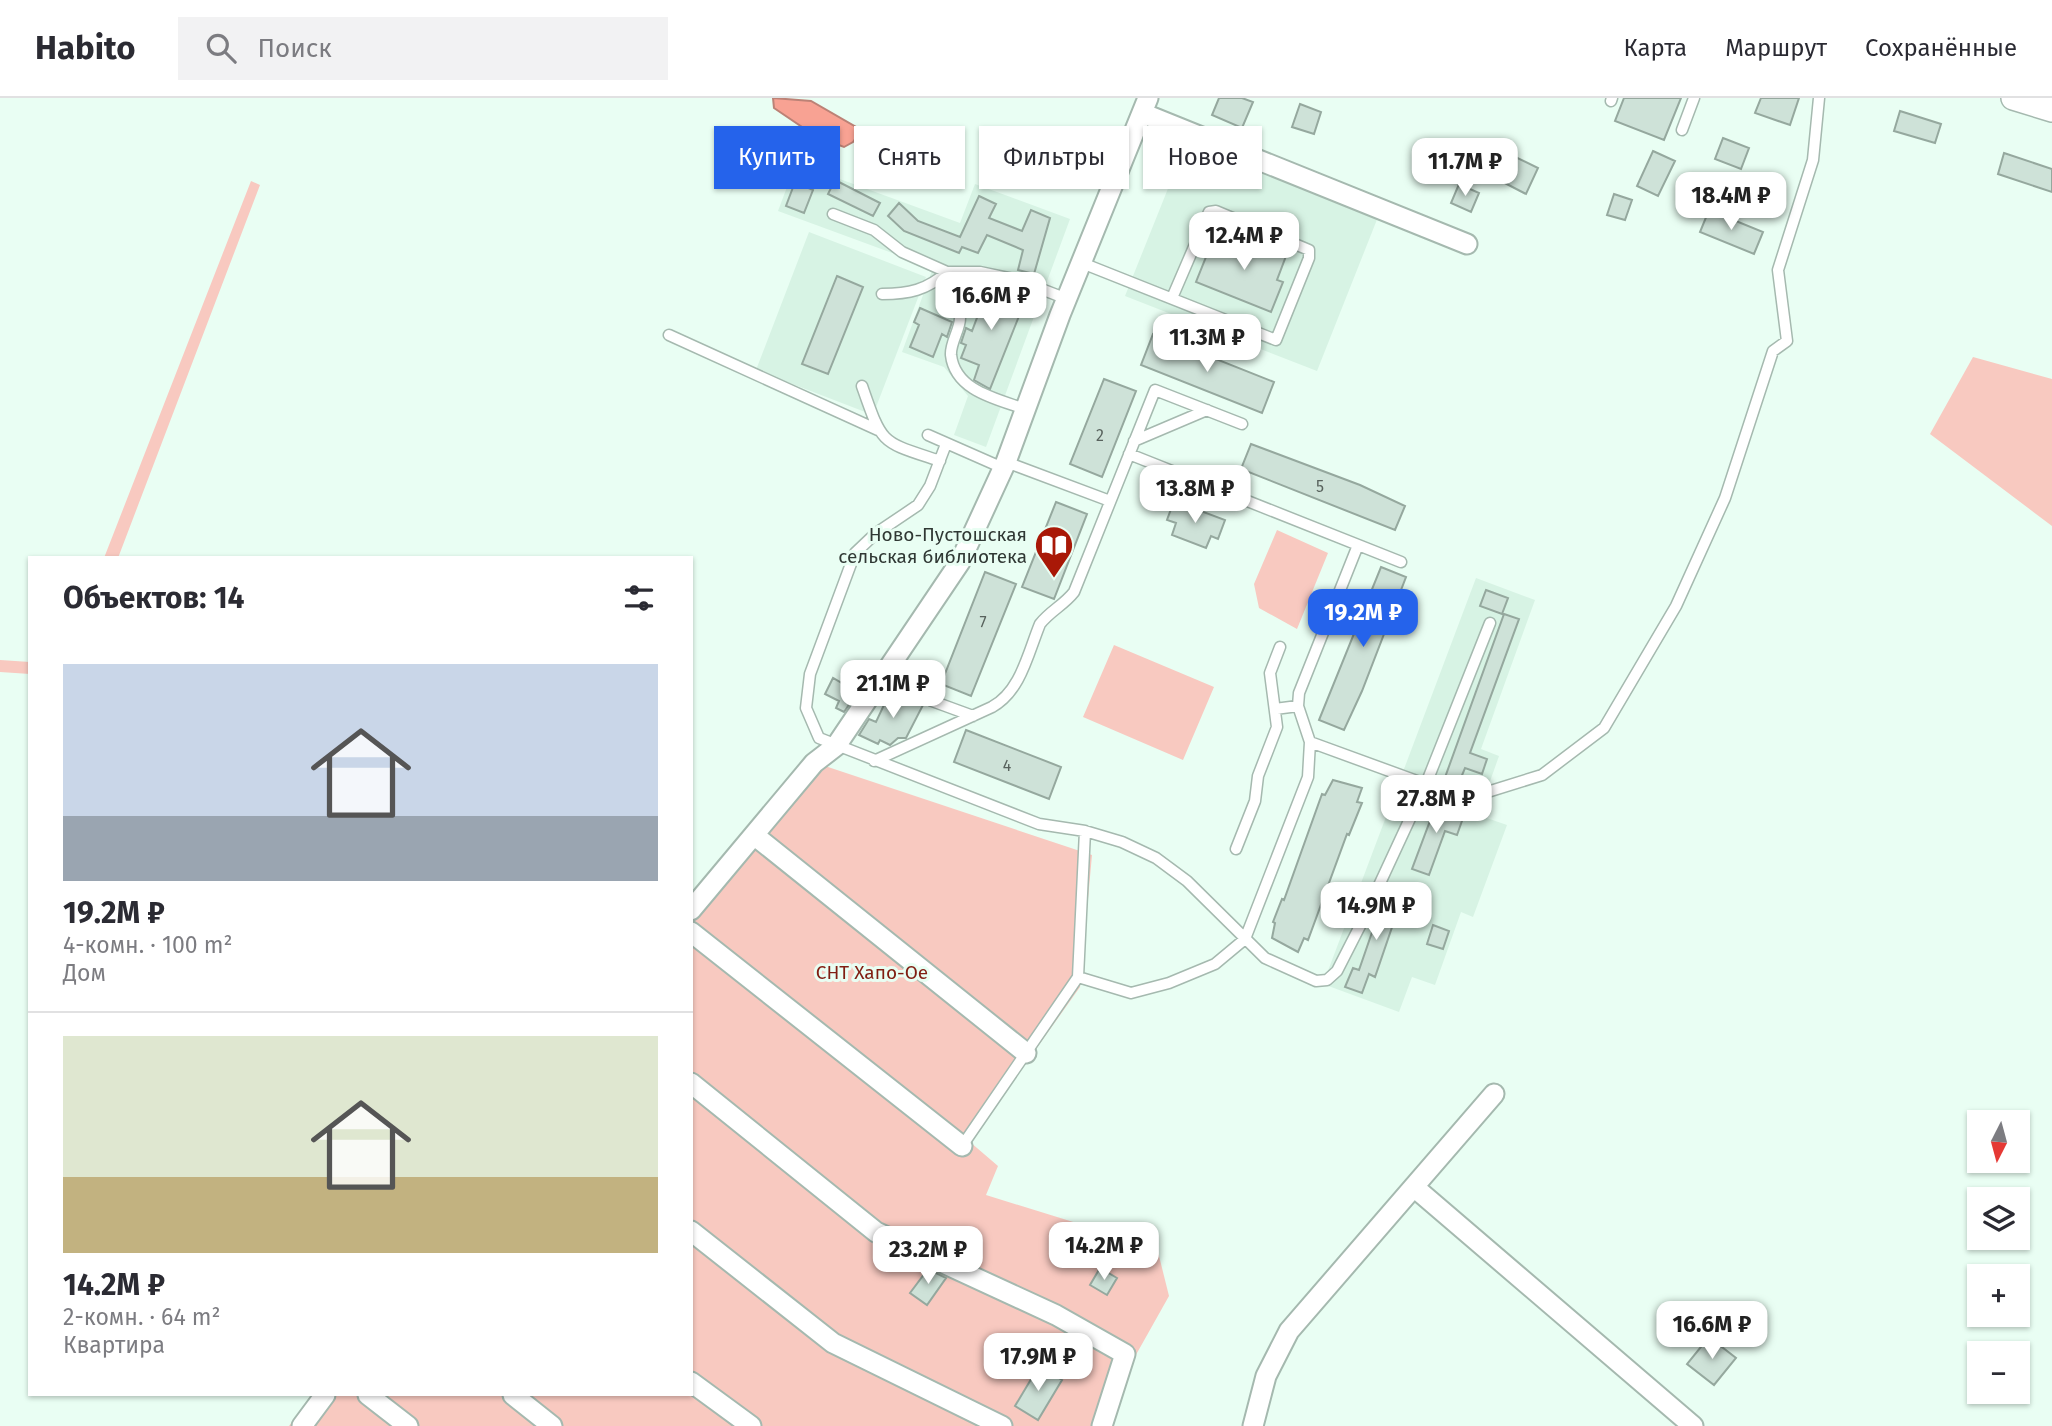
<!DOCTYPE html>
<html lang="ru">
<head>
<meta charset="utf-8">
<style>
	:root { --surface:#fff; --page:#f2f2f3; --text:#2b2b33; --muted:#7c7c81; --line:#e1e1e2; --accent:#2563eb }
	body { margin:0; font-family:"Fira Sans",sans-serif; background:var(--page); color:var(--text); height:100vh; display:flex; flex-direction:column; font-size:26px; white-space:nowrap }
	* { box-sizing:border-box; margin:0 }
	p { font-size:23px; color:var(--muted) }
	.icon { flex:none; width:38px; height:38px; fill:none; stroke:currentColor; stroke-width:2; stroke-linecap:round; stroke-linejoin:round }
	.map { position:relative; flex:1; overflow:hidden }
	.drawer { position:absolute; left:28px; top:458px; width:665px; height:840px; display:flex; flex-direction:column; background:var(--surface); border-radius:0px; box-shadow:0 2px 5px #0004 }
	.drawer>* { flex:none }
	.top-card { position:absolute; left:714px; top:28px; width:665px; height:63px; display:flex; gap:14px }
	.needle { width:46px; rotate:186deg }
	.tools { position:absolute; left:1967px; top:1012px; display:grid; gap:14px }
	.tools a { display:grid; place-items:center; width:63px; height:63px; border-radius:0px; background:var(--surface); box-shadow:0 2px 5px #0004; font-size:35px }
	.price { position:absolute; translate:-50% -60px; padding:0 16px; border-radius:14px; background:#fff; color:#222; font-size:23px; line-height:46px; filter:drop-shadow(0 2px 4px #0008) }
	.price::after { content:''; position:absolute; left:50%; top:42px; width:21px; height:16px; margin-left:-10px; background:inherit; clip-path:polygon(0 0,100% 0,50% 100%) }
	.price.selected { background:var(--accent); color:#fff }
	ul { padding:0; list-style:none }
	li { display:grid; align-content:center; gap:14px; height:371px; padding:0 35px }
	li+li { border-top:2px solid var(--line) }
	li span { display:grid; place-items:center; height:217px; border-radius:0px; color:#555 }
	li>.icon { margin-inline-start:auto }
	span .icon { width:126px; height:126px; fill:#fffc; stroke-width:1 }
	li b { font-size:30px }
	h2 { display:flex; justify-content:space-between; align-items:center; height:84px; padding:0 35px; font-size:30px }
	.pill { padding:0 24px; border-radius:0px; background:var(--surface); box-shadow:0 2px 5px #0004; font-size:24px; line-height:63px }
	.pill.selected { background:var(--accent); color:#fff }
	header { display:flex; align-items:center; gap:42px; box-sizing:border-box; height:98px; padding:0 35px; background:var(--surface); border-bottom:2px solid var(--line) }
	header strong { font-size:33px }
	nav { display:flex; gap:38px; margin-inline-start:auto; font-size:24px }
	.search { width:490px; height:63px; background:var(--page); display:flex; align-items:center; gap:18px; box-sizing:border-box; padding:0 24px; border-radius:0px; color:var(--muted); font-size:26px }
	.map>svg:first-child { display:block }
	.built { fill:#d7f3e4 }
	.green { fill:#f8c9c0 }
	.water { fill:#f8a293; stroke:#bc8276; stroke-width:2 }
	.building { fill:#cee2d8; stroke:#95a89e; stroke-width:2 }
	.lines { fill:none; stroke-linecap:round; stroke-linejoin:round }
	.service-casing { stroke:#a5b9af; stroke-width:13 }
	.minor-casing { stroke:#a5b9af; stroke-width:23 }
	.tertiary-casing { stroke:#a5b9af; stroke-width:26 }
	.service { stroke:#fff; stroke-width:10 }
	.minor { stroke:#fff; stroke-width:19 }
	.tertiary { stroke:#fff; stroke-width:23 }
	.labels { text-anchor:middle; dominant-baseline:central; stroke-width:6; stroke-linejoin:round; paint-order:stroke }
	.number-label { font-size:16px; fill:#58625d }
	.poi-label { font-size:19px; fill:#303834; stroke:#e9fef3; text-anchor:end }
	.park-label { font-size:19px; fill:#801e12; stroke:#e9fef3 }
</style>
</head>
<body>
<header>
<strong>Habito</strong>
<div class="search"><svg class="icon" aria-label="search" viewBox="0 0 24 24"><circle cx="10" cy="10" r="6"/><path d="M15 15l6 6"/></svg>Поиск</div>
<nav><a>Карта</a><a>Маршрут</a><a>Сохранённые</a></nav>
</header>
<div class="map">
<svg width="2052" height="1328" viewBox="0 0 2052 1328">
	<rect width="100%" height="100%" fill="#e9fef3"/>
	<path class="built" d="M1187,43L1378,119L1317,273L1125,198Z
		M796,65L960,125L975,86L1070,121L986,349L954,337L968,298L944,269L902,254L933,170L778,113Z
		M809,134L926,179L873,317L756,272Z
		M1476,480L1535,502L1481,651L1499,658L1478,717L1507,727L1473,819L1461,814L1435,887L1412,879L1399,914L1323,886Z"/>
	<path class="green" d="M251,83L260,87L118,460H104Z
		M1973,259L2052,281V428L1930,336Z
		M1277,432L1328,455L1297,531L1259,510L1254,486Z
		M1114,547L1214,589L1183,662L1083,619Z
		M0,562L30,564V576L0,574Z
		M804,661L1092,757L1080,889L970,1044L998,1068L986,1097L1157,1150L1169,1198L1096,1328H289L311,1297H691V801L750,733Z"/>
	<path class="water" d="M773,0L811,3L856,29L858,37L853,44L844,49L817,39L774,10Z"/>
	<path class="building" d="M1219,0H1242L1253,4L1242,30L1212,17Z
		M1624,0H1681L1664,42L1615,23Z
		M1761,0H1799L1790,27L1755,15Z
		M1300,6L1321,14L1314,36L1292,29Z
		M1900,13L1941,26L1935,45L1894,33Z
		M1723,40L1749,50L1741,71L1715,61Z
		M1653,53L1675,63L1658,98L1637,88Z
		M1507,55L1538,70L1526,96L1495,80Z
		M2004,55L2052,71V94L1998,76Z
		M835,82L880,105L873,118L828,96Z
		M795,84L813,92L804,115L786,108Z
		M1459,86L1479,95L1471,114L1451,105Z
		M1614,96L1632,102L1625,122L1607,117Z
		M979,98L996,106L989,120L1022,133L1031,112L1050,120L1034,176L1018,172L1023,152L987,137L978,155L962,149L959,155L904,133L888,118L899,105L918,123L960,139Z
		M1709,112L1763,134L1754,156L1700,134Z
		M1225,134L1286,158L1277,182L1283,184L1271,214L1196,184L1208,154L1215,157Z
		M837,178L863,189L828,276L802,266Z
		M975,184L1025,203L990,291L974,282L979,267L961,260L966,247L961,245L966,230L972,233L984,201L970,196Z
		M920,210L952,224L947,239L942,236L933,259L910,249L919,227L914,224Z
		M1153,236L1274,284L1262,315L1141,267Z
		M1104,281L1136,293L1102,379L1070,366Z
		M1251,346L1360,387L1405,408L1395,432L1241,371Z
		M1174,403L1225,422L1218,441L1211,438L1206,450L1172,437L1176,425L1167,422Z
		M1056,404L1087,416L1054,501L1022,489Z
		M1381,469L1406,479L1362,593L1344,632L1319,622Z
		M985,474L1016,486L971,598L941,586Z
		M1486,492L1508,500L1502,516L1480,508Z
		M1504,516L1519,521L1470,655L1487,661L1482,676L1465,670L1458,687H1449L1443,685Z
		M854,574L867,580L844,614L836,610L839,603L825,596L833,580L847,588Z
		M891,592L923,607L906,640H898L890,647L880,642L878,646L859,637L869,621L876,624Z
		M966,632L1061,669L1049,701L954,664Z
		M1333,682L1362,690L1357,704L1362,705L1349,737L1347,736L1308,842L1304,840L1298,854L1272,840L1275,825L1273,824L1282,801L1284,802L1322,696L1325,697Z
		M1439,699L1453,702L1449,714L1463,720L1457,737L1445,733L1429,777L1412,771Z
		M1387,791L1403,797L1375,879L1369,876L1362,895L1345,889L1353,870L1359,872Z
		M1433,827L1449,833L1443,851L1427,846Z
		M1100,1170L1117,1180L1107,1197L1090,1187Z
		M928,1171L946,1180L927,1207L910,1195Z
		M1709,1239L1736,1260L1714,1287L1687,1266Z
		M1039,1268L1062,1282L1038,1322L1015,1308Z"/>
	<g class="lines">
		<g class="service-casing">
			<path id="service" d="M1611,3L1612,0
				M1682,32L1694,0
				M833,116L874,132L902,154L947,174H980L1018,182L1067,201
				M1082,165L1276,242L1309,160V152L1216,113L1209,114L1172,200
				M947,174C948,190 961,204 960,220C960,232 950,245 951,257C955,293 997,301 1025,311
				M882,196C909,196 927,192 947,174
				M669,237L878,332
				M862,288C883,348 880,343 940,363
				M928,337L1003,370
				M1134,343L1207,312
				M946,346L930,388L918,407L875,436L855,455L810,576L806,610L819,640L1039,726L1085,733L1122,744L1156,760L1187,783L1265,860L1316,883L1327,882L1337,873L1362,824L1426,686L1490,525
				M1129,356L1401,464
				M1006,364L1110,403
				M890,571L932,603L973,618
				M1275,611L1298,608
				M1310,644L1447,694L1481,696L1542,677L1604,630L1676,508L1725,400L1773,253L1787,243L1778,172L1813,62L1819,0
				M874,663L992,609C1021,593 1028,555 1040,526C1050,513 1064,507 1074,494L1155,292L1242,326
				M1236,751L1255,703L1258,678L1277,629L1270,575L1280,549
				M1078,879L1131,895L1169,885L1215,866L1245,841L1308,679L1310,644L1298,608L1299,595L1358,447
				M962,1048L1078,879L1085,733"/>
		</g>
		<g class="minor-casing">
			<path id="minor" d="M1142,15L1467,146
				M754,737L1026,955
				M691,812L814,665L836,648L960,464L1006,364L1060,217L1148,0
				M691,834L962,1048
				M691,985L876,1134L1056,1217L1125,1256L1102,1328
				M1414,1089L1693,1328
				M691,1133L833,1245L1002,1328
				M691,1284L751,1328
				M368,1297L408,1328
				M513,1297L552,1328
				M302,1328L325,1297
				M1253,1328L1266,1278L1289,1233L1494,996"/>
		</g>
		<g class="tertiary-casing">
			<path id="tertiary" d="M2013,0L2052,12"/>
		</g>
		<use href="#service" class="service"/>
		<use href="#minor" class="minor"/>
		<use href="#tertiary" class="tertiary"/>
	</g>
	<defs>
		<g id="library-pin" transform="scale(2.0125)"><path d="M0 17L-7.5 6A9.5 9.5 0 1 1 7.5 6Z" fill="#a91807" stroke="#e9fef3"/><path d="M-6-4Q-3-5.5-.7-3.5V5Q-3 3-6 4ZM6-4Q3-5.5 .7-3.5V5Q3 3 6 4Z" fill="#fff"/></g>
	</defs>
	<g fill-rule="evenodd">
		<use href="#library-pin" x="1054" y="447"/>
	</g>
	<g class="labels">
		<g class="number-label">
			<text x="1100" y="337">2</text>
			<text x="1320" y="388">5</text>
			<text x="983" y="524">7</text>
			<text x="1007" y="667">4</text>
		</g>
		<g class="poi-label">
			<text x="1027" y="436">Ново-Пустошская<tspan x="1027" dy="22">сельская библиотека</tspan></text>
		</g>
		<g class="park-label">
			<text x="872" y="874">СНТ Хапо-Ое</text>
		</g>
	</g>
</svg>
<div class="tools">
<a><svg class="needle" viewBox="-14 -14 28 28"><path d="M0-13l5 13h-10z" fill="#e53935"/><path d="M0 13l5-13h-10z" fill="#7c7c81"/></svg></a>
<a><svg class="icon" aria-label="layers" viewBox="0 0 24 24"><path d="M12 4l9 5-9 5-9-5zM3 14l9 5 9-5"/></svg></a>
<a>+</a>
<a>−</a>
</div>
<b class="price" style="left:1465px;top:100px">11.7M ₽</b>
<b class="price" style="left:1731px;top:134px">18.4M ₽</b>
<b class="price" style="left:1244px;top:174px">12.4M ₽</b>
<b class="price" style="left:991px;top:234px">16.6M ₽</b>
<b class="price" style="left:1207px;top:276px">11.3M ₽</b>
<b class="price" style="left:1195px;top:427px">13.8M ₽</b>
<b class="price selected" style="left:1363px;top:551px">19.2M ₽</b>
<b class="price" style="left:893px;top:622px">21.1M ₽</b>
<b class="price" style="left:1436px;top:737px">27.8M ₽</b>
<b class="price" style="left:1376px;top:844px">14.9M ₽</b>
<b class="price" style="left:1104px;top:1184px">14.2M ₽</b>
<b class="price" style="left:928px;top:1188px">23.2M ₽</b>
<b class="price" style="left:1712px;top:1263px">16.6M ₽</b>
<b class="price" style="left:1038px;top:1295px">17.9M ₽</b>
<div class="top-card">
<a class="pill selected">Купить</a>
<a class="pill">Снять</a>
<a class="pill">Фильтры</a>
<a class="pill">Новое</a>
</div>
<section class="drawer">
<h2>Объектов: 14<svg class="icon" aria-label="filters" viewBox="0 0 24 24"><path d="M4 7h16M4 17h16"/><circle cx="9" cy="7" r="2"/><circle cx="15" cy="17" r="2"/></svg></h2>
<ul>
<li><span style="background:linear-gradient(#c9d6e8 70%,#9aa5b1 0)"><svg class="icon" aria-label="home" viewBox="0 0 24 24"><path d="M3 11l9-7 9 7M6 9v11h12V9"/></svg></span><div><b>19.2M ₽</b><p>4-комн. · 100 m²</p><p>Дом</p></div></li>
<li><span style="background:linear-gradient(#dfe7d0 65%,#c2b280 0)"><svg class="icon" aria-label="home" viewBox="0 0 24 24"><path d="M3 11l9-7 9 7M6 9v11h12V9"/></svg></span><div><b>14.2M ₽</b><p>2-комн. · 64 m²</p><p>Квартира</p></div></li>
</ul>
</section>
</div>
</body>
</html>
